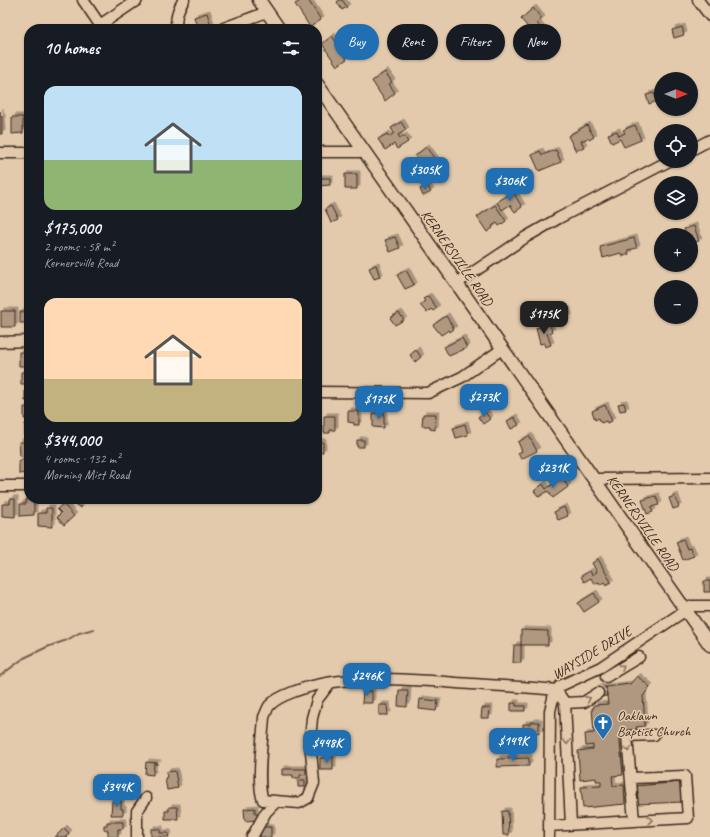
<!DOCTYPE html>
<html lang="en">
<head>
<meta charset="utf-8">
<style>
	:root { --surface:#171b24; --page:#20242c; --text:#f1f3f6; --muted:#9ea1a6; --accent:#1f6fb2 }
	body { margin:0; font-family:Caveat,sans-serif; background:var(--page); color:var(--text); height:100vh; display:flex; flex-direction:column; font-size:15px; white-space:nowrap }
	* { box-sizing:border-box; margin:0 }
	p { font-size:13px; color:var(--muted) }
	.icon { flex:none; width:22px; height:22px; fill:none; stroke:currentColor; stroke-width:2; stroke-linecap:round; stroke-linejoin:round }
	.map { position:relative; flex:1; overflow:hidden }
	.details { position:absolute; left:24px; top:24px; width:298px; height:480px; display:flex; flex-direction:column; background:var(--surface); border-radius:16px; box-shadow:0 1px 3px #0004 }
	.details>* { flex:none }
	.hud { position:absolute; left:334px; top:24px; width:316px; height:36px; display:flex; gap:8px }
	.needle { width:26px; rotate:90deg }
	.tools { position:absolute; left:654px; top:72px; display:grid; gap:8px }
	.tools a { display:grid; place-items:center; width:44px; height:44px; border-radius:50%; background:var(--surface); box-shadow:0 1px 3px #0004; font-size:20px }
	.price { position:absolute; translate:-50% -34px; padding:0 9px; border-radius:8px; background:var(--accent); color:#fff; font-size:13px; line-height:26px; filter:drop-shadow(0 1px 2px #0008) }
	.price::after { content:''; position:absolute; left:50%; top:24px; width:12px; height:9px; margin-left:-6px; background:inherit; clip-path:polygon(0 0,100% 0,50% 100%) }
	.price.selected { background:#222; color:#fff }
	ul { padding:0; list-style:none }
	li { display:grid; align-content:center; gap:8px; height:212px; padding:0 20px }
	li span { display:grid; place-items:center; height:124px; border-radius:12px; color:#555 }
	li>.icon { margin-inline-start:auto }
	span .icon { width:72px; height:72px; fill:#fffc; stroke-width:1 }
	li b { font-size:17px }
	h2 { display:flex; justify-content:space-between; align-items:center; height:48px; padding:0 20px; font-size:17px }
	.chip { padding:0 14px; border-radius:18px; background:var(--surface); box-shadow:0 1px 3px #0004; font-size:14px; line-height:36px }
	.chip.selected { background:var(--accent); color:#fff }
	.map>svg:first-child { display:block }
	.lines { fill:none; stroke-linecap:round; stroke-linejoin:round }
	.stream { stroke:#74614e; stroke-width:2 }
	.building { fill:#b09880; stroke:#3b2a1e; filter:url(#shadow) }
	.minor-tunnel { stroke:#c2aa90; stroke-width:10; stroke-dasharray:10 5; stroke-linecap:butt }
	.minor-casing { stroke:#3b2a1e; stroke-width:13 }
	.major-casing { stroke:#3b2a1e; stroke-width:15 }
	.minor { stroke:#e4caac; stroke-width:10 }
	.major { stroke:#e4caac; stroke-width:12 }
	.oneway { stroke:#87725e }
	.labels { text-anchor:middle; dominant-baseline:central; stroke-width:3; stroke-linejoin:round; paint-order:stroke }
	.street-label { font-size:14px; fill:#3b2a1e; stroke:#e4caac }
	.poi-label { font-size:14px; fill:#3b2a1e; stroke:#e4caac; text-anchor:start }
</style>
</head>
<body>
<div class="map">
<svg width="710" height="837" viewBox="0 0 710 837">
	<defs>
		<filter id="shadow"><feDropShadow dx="3" dy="-3" stdDeviation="0" flood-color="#0004"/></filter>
	</defs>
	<rect width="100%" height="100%" fill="#e4caac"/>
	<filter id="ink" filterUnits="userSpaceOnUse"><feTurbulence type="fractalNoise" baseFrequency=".025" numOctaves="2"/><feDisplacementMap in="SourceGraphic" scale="8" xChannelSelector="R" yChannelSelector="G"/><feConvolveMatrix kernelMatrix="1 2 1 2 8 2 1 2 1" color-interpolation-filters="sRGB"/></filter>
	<g filter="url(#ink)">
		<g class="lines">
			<path class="stream" d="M0,676L24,658L47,647L67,640L79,633L94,629"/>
		</g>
		<path class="building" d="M302,0H308L321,20L310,27L295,4Z
			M339,0H342L347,7L342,10L337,2Z
			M533,8L542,19L537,23L543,31L536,37L521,19Z
			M207,13L212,29H198L194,17Z
			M682,27L684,35L674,38L672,30Z
			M332,36L347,59L337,66L322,44Z
			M385,72L392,82L389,84L395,93L385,101L372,81Z
			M654,93L657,101L649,104L646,95Z
			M661,99V109H665L661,111L657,101Z
			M0,111V116H2V134H0Z
			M12,117H23V133L12,134Z
			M401,122L406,130L398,135L400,138L404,136L408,142L397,149L394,144L385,150L378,139L387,134L389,137L394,133L391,128Z
			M587,125L594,137L589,140L588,138L581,141L584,147L576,151L568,136Z
			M635,125L641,140L624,147L620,139L612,143L608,134L617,131L619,136L625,133L623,130Z
			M426,147L440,166L429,174L415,156Z
			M556,150L561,162L539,171L532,155L540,151L542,155Z
			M345,174H357V189H345Z
			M317,175L318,178H330V185L317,186Z
			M427,185L431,192L423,196L420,189Z
			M513,192L522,207L515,212L510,205L502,210L497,202Z
			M495,205L506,221L499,226L497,223L492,226L493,228L487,232L477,217Z
			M331,206L338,220L331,223L325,209Z
			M694,226L699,241L691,243V235H686L684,229Z
			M395,237L400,248L390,252L385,240Z
			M634,238L637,248L628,250L629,254L622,256L621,253L603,258L600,247Z
			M376,265L380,277L374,279L369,268Z
			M406,270L414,285L405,289L397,275Z
			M428,296L437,308L433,311L431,309L427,313L420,305L425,301L423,299Z
			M567,310L569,318L561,319L559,311Z
			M1,311H15V327H1Z
			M29,311V326H26V323H20V312Z
			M399,313L404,320L395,325L390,318Z
			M446,316L454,329L450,332L449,330L441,335L433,325Z
			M550,324L552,332L547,333L551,345L545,347L544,343L540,344L536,328Z
			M462,338L467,348L449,356L444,347Z
			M416,350L421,357L415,362L410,355Z
			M19,352H29V366H19Z
			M21,372H29V384H21Z
			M25,391H29V401H25Z
			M624,403L626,410L620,411L618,404Z
			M28,405L29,419H24V407H28Z
			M605,405L612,421L607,423L606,421L601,423L599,418L595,420L592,411Z
			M348,411H359V425H354V423L348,422Z
			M378,411L384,412V428L373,427V413H378Z
			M485,412L490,419L483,424L478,417Z
			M423,414H436L435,430L430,429V426H422Z
			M324,416H335V430H330V433H324Z
			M514,417L519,425L511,429L507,421Z
			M25,424H29V437H25Z
			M465,424L468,435L456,438L453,428Z
			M529,436L537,451L521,459L518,453L522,451L518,442Z
			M357,440H364V447H357Z
			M19,442H29V455L20,456Z
			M317,442H323V452H317Z
			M19,460H29V473L19,474Z
			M562,477L568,487L553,498L548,491L539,497L534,491L543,484L546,489Z
			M656,496L659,505L651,507L653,512L647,514L642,500Z
			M675,496L679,507L673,509L669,498Z
			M10,499H15V517L2,516V504H10Z
			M26,499H34V515L20,516V504H26Z
			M73,499H86L81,508L71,502Z
			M63,504L74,516L64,525L57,517L61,513L57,509Z
			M564,507L568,516L558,520L554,512Z
			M46,508H52V527L38,526V513H46Z
			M683,539L687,549L690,548L694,556L683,560L676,542Z
			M598,559L611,582L606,585L604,582L600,585L599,582L594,584L591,578L584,582L581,576L590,571L592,575L597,572L592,563Z
			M704,581H710V592H704Z
			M594,593L599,602L584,612L578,603Z
			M521,630L548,631V645H521Z
			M514,645H521V663H513Z
			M637,676L650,687L643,696L645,726L636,727L637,730L619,732L623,775L612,776L613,786L624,785L625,804L583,808L581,787L601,786V781H596V778L580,780L578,751L593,749V745L586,746L585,734L594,733L592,708H594V705L608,704L606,687L630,684Z
			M606,687L607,696L598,697L597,688Z
			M399,690H408L407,707L398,706Z
			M372,691V703H362L363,692Z
			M420,699L438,701L436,711L419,709Z
			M511,703H516V706H525V711H511Z
			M379,705H387L388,715H379Z
			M482,708H490L489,718H481Z
			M531,722H539V733L523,732V724H531Z
			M333,757V770H320V758Z
			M529,758V766L497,767V759Z
			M146,762L158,763V764H154L153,775L145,774Z
			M282,769H306V775H300V778H293V775H282Z
			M175,771L178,788L167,790L165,778L167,777L166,772Z
			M118,779L125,784L118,795L110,789Z
			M298,780H305V787H298Z
			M682,782L683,802L637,804L636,786Z
			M112,801H121V809H123V815H111Z
			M169,807H177L178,819H165V811H169Z
			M255,808V813H258L259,820L245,821L244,809Z
			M502,811H508L509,835H503Z
			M107,822H123V829H118V837H108V830H104V825H107Z
			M261,827H271V837H260Z
			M64,828L69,833L66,836L67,837H55Z
			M151,829H160V833H168L169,837H151Z"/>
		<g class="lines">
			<path class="minor-tunnel" d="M598,693L603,687"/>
			<g class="minor-casing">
				<path id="minor" d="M83,0L100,25L137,0
					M698,0L710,16
					M176,29C176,18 177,9 184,0
					M221,29L267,12
					M691,150L710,140
					M317,152H364
					M0,153H29
					M457,283L526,237L559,218L669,161
					M0,342L29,341
					M317,392L428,393L462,377L502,349
					M593,479L710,478
					M0,486H29
					M606,677L639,657
					M330,683L317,700L312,718L310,741L314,783L308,798L299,803L263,800C256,784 263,736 264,717C266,713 267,709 269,706C275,699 285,695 293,692C346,672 415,680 471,684C499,686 528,687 556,690L565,703L584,702L598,693
					M565,703L571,825
					M631,778L685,776L688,818L634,821L632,798
					M632,793L627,736L654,735
					M549,826L634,821
					M137,837V811L146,798
					M252,837L266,812L276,802
					M549,837L550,711L554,694L560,686L601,667L692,606H710"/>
			</g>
			<g class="major-casing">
				<path id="major" d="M259,0L279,29
					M317,84L710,645"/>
			</g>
			<use href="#minor" class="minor"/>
			<use href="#major" class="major"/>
		</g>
		<defs><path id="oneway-chevron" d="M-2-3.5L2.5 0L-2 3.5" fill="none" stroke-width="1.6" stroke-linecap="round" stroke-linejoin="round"/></defs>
		<g class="oneway">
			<use href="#oneway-chevron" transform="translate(622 667) rotate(-32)"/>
			<use href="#oneway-chevron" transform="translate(588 699) rotate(-26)"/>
			<use href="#oneway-chevron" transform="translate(567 742) rotate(87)"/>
			<use href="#oneway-chevron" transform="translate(628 749) rotate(85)"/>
			<use href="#oneway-chevron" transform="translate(650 820) rotate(-3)"/>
		</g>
	</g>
	<defs>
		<g id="church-pin" transform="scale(1)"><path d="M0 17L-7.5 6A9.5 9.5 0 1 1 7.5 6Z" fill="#1f6fb2" stroke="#e4caac"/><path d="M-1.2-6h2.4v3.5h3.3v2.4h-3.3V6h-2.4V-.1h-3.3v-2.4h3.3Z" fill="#fff"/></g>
	</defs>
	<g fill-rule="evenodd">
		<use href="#church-pin" x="603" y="723"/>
	</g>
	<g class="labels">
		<g class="street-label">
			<text transform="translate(457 258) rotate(55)">KERNERSVILLE ROAD</text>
			<text transform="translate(643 523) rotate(55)">KERNERSVILLE ROAD</text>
			<text transform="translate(592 653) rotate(-31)">WAYSIDE DRIVE</text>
		</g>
		<g class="poi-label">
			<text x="617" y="715">Oaklawn<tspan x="617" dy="16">Baptist Church</tspan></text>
		</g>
	</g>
</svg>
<div class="tools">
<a><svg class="needle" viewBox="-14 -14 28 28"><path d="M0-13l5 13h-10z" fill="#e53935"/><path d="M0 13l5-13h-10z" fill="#9ea1a6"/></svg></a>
<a><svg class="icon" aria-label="locate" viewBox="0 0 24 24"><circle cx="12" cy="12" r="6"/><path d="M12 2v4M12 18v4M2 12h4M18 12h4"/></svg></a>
<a><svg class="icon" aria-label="layers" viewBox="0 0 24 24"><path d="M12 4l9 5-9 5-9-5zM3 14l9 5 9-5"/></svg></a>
<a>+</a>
<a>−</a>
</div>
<b class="price" style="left:425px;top:191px">$305K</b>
<b class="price" style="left:510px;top:202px">$306K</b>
<b class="price selected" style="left:544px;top:335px">$175K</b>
<b class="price" style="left:484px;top:418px">$273K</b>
<b class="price" style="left:379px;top:420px">$175K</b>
<b class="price" style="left:553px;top:489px">$231K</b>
<b class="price" style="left:367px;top:697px">$246K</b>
<b class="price" style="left:513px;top:762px">$149K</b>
<b class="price" style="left:327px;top:764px">$448K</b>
<b class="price" style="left:117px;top:808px">$344K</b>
<div class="hud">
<a class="chip selected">Buy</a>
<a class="chip">Rent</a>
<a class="chip">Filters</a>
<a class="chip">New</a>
</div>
<section class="details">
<h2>10 homes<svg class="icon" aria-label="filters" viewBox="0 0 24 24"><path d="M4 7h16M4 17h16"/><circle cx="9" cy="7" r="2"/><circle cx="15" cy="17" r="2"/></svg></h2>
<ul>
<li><span style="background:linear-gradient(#bfe0f5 60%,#8fb573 0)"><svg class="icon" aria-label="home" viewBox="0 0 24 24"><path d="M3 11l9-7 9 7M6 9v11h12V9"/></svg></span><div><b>$175,000</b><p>2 rooms · 58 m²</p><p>Kernersville Road</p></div></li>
<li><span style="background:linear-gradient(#ffd9b3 65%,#c2b280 0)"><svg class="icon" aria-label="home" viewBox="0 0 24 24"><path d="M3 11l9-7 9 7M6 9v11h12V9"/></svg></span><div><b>$344,000</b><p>4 rooms · 132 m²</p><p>Morning Mist Road</p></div></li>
</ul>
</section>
</div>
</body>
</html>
